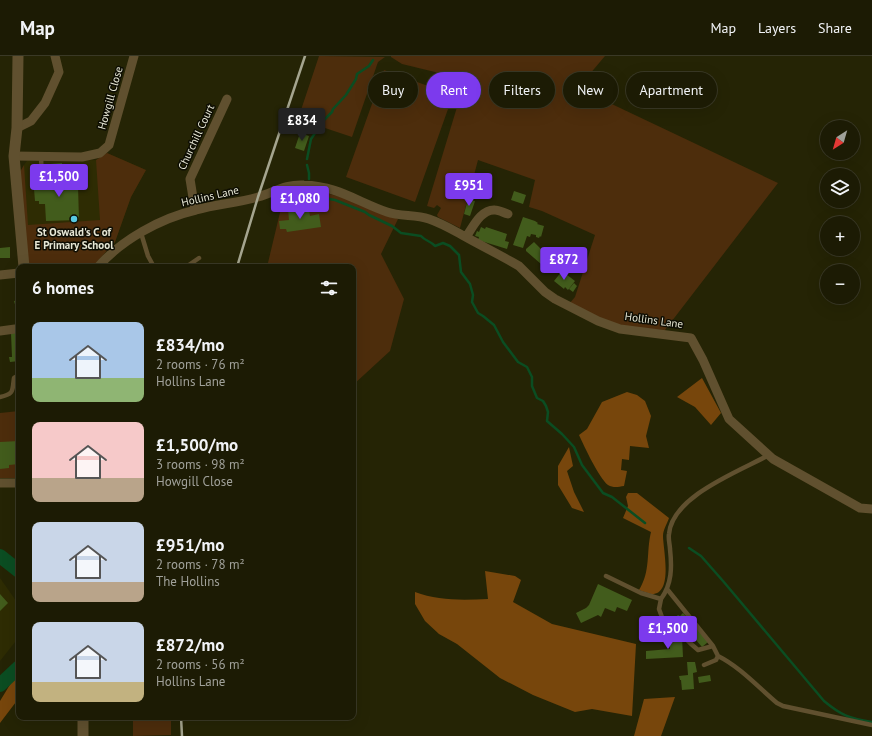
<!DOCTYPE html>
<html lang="en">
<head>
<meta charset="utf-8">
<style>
	:root { --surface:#1c1b04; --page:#292813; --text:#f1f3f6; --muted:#a0a19a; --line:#3a3926; --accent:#7c3aed }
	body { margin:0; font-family:"PT Sans",sans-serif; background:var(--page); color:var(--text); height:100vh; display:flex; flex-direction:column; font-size:15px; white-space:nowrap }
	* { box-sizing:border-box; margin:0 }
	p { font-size:13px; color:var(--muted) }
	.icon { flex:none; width:22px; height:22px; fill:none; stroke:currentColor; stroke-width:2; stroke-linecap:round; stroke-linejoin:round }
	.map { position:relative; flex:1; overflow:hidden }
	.drawer { position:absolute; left:16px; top:208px; width:340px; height:456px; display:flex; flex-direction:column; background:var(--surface); border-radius:8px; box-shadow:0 4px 16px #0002,0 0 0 1px var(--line) }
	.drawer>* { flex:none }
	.hud { position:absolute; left:368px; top:16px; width:380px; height:36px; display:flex; gap:8px }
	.needle { width:26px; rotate:217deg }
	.controls { position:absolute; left:820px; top:64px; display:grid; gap:8px }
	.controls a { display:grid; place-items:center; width:40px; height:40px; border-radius:50%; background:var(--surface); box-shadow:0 4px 16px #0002,0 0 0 1px var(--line); font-size:20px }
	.price { position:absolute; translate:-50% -34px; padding:0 9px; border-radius:4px; background:var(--accent); color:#fff; font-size:13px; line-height:26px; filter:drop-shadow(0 1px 2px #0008) }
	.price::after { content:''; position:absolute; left:50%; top:24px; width:12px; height:9px; margin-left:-6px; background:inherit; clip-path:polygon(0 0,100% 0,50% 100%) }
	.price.selected { background:#222; color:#fff }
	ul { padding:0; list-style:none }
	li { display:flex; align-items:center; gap:12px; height:100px; padding:0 16px }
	li span { display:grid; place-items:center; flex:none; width:112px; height:80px; border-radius:8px; color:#555 }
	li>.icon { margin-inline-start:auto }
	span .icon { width:48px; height:48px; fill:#fffc; stroke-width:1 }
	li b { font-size:17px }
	h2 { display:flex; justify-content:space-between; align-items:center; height:48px; padding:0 16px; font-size:17px }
	.pill { padding:0 14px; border-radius:18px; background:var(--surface); box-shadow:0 4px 16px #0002,0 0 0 1px var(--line); font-size:14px; line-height:36px }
	.pill.selected { background:var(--accent); color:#fff }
	header { display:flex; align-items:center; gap:24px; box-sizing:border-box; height:56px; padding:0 20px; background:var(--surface); border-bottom:1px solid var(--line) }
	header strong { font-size:19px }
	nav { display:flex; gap:22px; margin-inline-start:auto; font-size:14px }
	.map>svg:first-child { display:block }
	.built { fill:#2e2c03 }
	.green { fill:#4d2d0c }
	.forest { fill:#77460c }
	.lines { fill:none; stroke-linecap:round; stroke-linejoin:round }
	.stream { stroke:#0b4d22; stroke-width:2.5 }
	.river { stroke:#0b4d22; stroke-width:14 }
	.building { fill:#425c1c }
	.service { stroke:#60502f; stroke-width:4.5 }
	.minor { stroke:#60502f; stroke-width:9 }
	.tertiary { stroke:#60502f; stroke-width:11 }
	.rail { stroke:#a5a58f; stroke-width:2.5 }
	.poi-dot { fill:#57c9e2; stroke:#0d0d03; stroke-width:1.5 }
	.labels { text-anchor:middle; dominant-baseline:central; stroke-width:3; stroke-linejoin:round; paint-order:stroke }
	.street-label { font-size:11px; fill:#e7e7d5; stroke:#0d0d03 }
	.poi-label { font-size:11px; font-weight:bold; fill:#e7e7d5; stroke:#0d0d03 }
</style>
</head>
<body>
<header>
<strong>Map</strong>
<nav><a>Map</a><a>Layers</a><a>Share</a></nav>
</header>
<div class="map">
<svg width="872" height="680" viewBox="0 0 872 680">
	<rect width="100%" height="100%" fill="#252405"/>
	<path class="built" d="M107,97L146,114L131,141L115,186L92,211H28L20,116L24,109L27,105L96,104Z
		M0,522L19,549V581L0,605Z"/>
	<path class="green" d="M319,0L385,1L378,6L352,81L298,63Z
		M391,0H605L578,32L778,127L665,274C650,273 635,272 621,269C603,264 586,255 569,248L575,241L595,179L542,155L529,151L535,124L478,104L460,172L438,161L437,159L441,152L437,149L434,152L427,150L464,28L435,16L402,8L391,1Z
		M384,14L453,39L415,146L346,121Z
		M107,97L146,114L131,141L115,186L92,211H28L20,116L24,109L28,169L100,164L96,104Z
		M302,133C336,136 366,150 398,163L381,198L404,243L390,295L353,329V211H267L282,148L281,137Z
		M19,355V422H0V357Z
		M133,661H171V679L133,680Z"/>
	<path class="forest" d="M702,322L721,357L711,369L695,351L677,341Z
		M627,336L637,339L645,345L651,360L646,380L649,392L630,390L629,404L622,403L621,414L627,415L624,430C618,431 613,432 608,429C599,422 584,390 579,379L587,373L602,346Z
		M569,391L573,410L567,415L574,436L584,456L572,452L558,429V410Z
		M628,437H637L669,462C667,468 663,474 663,480C663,493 674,539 651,538C647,537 642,535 639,534C651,515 646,496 651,476L623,462L628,450L626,441Z
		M485,515L515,520L521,524L513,546L552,568L636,588L632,660L592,653L575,656L533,639L500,622L457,588L439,578L425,565L415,548V536C438,545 463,544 488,543Z
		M19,617V642L0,667V645L14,622Z
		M675,641L661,680H634L644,643Z"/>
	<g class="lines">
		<path class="stream" d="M307,103L311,83L324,64L332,56L333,53L346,39L356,23L357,18L369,10L373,4
			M307,109L309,117V123
			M307,133L310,138L317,141L335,144L365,156L369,159L392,170L401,177L421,180C425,185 431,185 435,190L443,187L450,190L459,199L461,216L470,228L473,239L472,246L478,257L483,260L494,269L503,286L518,306L527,311L532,321V330L537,342L543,345L546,350L548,356L547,365L562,378L574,391L582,409L603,437L612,441L645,467
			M689,492L701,500L723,525L824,645C842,660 849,662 872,666"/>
		<path class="river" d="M0,500L19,515
			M0,629L19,611"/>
	</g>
	<path class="building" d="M300,77L309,80L304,95L295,92Z
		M62,107L63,131L78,130L79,164L46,165L45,148H39V145H35L34,133H51L50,108Z
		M475,122L479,123L476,131L473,130Z
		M514,135L526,139L523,148L511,144Z
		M468,143L475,145L470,160L464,158Z
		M308,148L310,160L319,158L321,171L287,176L286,173H280L279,165L289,164L288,153L294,152V150Z
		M523,161L535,165L538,167L537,168L544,170L541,181L540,180L539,182L536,181V179L531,178L530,181L527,180L523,192L513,189Z
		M481,171L485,173L486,171L507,178L505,185L509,186L507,193L478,184L479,181L475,180L477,175L479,176Z
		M534,186L548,200L550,198L554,202L546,210L542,207L541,208L526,195V193Z
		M10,191V202H0V192Z
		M562,215L575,225L568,234L565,231L564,233L554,225Z
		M574,227L577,230L573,236L569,233Z
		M19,244V271H18L16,259H18L14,245Z
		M19,276V305L10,306L9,301H12L11,277Z
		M15,322H19V332H15Z
		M19,385V408L9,409V412L0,413V386Z
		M598,528L632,544L627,555L617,551L615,556L605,552L601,561L598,559L581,567L576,557L586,552L589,549Z
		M0,538L8,547L0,555Z
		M683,557L708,586L702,591L690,577L686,581L672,564L678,559L680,560Z
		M682,581L683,601L646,603V595L670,593L669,582Z
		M687,606H695L697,616L693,617L694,633L682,634L681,624H680L679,620L688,619Z
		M710,619L711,625L699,627L698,621Z"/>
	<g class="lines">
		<path class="service" d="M41,100L42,127
			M141,177L148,200L154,211
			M186,211L199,202
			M0,341C15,338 12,334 14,322L19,319
			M606,520L641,537L661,543C672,528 672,511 670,493C670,489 668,483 669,478C672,440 740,415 769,399
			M661,543L659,553L663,564L679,576L690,587L698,594L713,590L667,533
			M718,600C740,611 758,631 777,647L783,650L872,669
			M704,609L716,604L718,600L713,590"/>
		<path class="minor" d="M17,72L31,65L45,47L59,16L55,0
			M14,100L82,101L100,97L109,89L134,0
			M195,154L190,123L227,43
			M466,181C473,171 481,153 495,154C499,154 504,157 508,158
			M98,211C121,184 161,162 196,154C216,148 238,147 258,141C275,136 285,128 304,129C337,130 358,146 387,156C401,161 415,158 429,163C441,167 453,174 464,180C480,189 496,197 512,206L519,210L545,236L555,243L598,265L620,273L691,282L703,304L729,363L773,403L860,452L872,453
			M0,219L19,217
			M0,275L15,273
			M0,427H19"/>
		<path class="tertiary" d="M18,0L17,72L14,100L24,211
			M83,680V661"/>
		<path class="rail" d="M237,211L258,141L305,0
			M181,661L182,680"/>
	</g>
	<circle class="poi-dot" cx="74" cy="163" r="4"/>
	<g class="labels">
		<g class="street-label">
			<text transform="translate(110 42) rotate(-74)">Howgill Close</text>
			<text transform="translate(196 81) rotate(-65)">Churchill Court</text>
			<text transform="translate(210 140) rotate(-13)">Hollins Lane</text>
			<text transform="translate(654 264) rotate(8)">Hollins Lane</text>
		</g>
		<g class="poi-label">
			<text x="74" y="176">St Oswald's C of<tspan x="74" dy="13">E Primary School</tspan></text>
		</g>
	</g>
</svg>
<div class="controls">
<a><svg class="needle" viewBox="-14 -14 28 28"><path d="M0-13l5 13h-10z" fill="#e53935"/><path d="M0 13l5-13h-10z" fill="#a0a19a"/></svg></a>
<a><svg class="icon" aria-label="layers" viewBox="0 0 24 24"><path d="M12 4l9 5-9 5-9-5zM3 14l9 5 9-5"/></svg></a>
<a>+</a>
<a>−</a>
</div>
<b class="price selected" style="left:302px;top:86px">£834</b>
<b class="price" style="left:59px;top:142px">£1,500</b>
<b class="price" style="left:469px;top:151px">£951</b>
<b class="price" style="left:300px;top:164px">£1,080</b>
<b class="price" style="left:564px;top:225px">£872</b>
<b class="price" style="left:668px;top:594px">£1,500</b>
<div class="hud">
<a class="pill">Buy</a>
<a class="pill selected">Rent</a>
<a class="pill">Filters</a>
<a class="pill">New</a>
<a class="pill">Apartment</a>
</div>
<section class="drawer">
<h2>6 homes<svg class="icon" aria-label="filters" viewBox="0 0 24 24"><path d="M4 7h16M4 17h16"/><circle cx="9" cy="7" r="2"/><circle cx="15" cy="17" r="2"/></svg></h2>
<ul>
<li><span style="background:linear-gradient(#a9c7e8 70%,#8fb573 0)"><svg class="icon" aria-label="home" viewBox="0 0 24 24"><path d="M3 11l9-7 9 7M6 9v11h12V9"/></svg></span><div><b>£834/mo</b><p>2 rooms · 76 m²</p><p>Hollins Lane</p></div></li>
<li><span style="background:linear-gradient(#f6c9c9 70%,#b9a48a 0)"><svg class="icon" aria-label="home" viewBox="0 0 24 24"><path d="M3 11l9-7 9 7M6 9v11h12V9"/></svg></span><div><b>£1,500/mo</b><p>3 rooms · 98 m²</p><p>Howgill Close</p></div></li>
<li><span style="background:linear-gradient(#c9d6e8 75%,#b9a48a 0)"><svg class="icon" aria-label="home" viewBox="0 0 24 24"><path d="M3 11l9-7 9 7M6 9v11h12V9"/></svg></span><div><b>£951/mo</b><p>2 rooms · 78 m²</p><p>The Hollins</p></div></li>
<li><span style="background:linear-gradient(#c9d6e8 75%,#c2b280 0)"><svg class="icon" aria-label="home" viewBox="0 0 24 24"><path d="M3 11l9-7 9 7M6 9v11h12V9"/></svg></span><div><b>£872/mo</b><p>2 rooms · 56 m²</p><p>Hollins Lane</p></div></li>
</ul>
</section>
</div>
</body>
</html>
